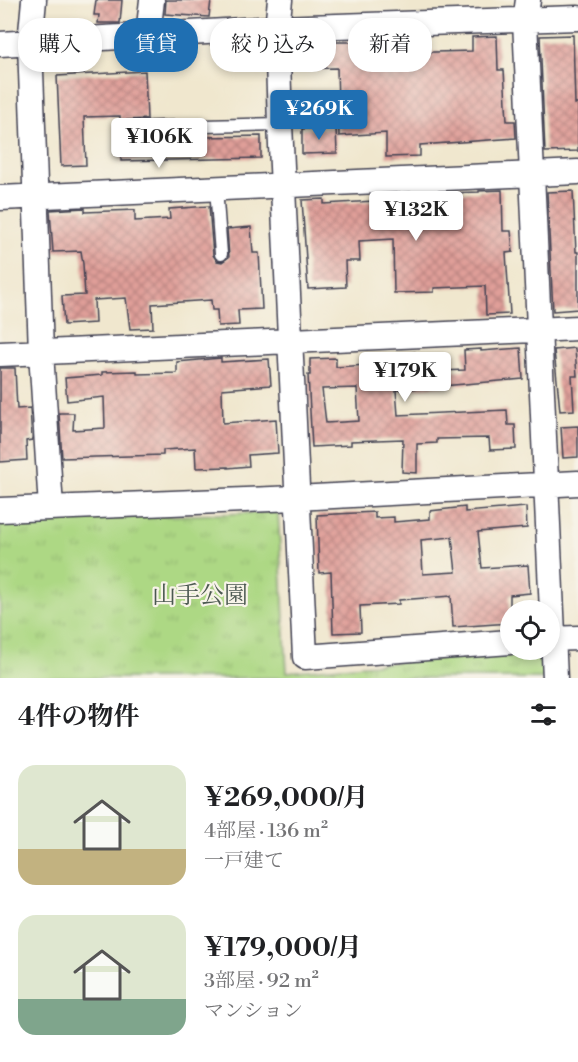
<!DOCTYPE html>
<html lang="ja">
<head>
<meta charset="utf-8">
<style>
	:root { --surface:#fff; --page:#f6f6f6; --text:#202124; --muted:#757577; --accent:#1f6fb2 }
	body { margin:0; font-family:"Libre Bodoni","Noto Serif JP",serif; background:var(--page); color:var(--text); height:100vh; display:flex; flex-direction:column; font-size:22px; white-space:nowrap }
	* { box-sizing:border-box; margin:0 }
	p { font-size:20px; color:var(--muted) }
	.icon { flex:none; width:33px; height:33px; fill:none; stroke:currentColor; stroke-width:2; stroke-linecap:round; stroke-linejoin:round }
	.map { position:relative; height:678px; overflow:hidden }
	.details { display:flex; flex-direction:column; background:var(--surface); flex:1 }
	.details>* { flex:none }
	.banner { position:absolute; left:18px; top:18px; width:543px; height:54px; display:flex; gap:12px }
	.fabs { position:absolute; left:500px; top:600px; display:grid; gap:12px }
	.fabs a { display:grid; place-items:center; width:60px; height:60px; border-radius:50%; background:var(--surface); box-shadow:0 3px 9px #0003; font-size:30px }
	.price { position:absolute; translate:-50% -51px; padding:0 14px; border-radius:6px; background:#fff; color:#222; font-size:20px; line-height:39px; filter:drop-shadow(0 2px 3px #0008) }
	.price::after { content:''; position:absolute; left:50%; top:36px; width:18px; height:14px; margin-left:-9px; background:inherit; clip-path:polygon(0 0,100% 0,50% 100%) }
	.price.selected { background:var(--accent); color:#fff }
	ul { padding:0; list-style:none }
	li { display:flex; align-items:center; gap:18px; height:150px; padding:0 18px }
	li span { display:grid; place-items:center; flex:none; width:168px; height:120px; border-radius:18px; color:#555 }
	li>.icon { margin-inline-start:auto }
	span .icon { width:72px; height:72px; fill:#fffc; stroke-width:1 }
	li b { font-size:26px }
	h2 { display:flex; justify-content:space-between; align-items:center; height:72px; padding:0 18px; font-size:26px }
	.pill { padding:0 21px; border-radius:24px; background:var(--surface); box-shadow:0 3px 9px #0003; font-size:21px; line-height:54px }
	.pill.selected { background:var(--accent); color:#fff }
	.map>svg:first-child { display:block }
	.grass { fill:url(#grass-tufts); stroke:#687d60; stroke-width:1.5 }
	.building { fill:url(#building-cross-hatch); fill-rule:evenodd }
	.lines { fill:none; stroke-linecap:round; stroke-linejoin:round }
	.lane-casing { stroke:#414051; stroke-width:15 }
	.street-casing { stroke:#414051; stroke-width:27 }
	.lane { stroke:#fff; stroke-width:12 }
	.street { stroke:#fff; stroke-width:24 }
	.labels { text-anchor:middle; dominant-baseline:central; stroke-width:4.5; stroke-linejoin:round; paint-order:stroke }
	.park-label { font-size:24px; fill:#4c5951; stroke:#f7f3e8 }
</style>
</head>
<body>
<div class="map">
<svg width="578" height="678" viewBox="0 0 578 678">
	<defs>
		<pattern id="grass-tufts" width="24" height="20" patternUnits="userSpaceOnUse" patternTransform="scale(1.5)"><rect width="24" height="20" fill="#add884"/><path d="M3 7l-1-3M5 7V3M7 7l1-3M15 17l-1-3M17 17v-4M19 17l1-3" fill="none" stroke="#95b973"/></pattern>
		<pattern id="building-cross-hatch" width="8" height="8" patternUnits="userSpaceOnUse" patternTransform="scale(1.5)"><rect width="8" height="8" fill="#e09f99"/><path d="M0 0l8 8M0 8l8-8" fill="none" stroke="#b5817e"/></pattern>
	</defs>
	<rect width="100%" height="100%" fill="#f7f3e8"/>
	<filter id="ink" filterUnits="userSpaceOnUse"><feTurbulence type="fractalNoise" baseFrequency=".0167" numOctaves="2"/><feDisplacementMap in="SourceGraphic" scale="12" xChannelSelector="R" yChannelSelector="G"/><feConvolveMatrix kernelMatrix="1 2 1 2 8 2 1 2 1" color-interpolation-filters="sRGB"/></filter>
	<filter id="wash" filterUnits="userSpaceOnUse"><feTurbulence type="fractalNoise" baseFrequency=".008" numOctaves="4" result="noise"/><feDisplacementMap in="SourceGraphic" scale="24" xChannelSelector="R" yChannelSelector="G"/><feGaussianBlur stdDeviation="1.35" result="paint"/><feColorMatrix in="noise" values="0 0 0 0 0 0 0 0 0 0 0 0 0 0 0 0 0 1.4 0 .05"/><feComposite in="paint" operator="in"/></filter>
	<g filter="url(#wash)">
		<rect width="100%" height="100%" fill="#f0e7ce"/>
		<path class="grass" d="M278,512L287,672L432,659L543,654L544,678H0V522Z"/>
		<g id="blocks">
			<path class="building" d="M96,0H122L120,23H98L99,15H94Z
				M166,0H211L209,17L165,14Z
				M573,35L575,104H578V151L545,152L540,36Z
				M497,36L498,70H504L507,121H515L516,138L420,145V156L386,157V133L339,136L337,68L295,69L294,42H363L364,68L398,67V53L472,51V37Z
				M145,71L147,119L126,120L120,122V116L84,117L86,165L61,166L57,76Z
				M336,128L337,153L302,154V129Z
				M121,134L126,136H147V138L261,136V158L121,161Z
				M502,190L503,231H511L513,252L506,253L510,314L486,315L485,286L434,288V292L394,293L393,239L359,241L360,261H345L346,287L308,289L302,200L324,199V204L391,200V195L479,192V191Z
				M573,191L576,252H578V309L553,311L547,192Z
				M209,206L213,255L217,261L222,262L229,257L227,229L251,227L253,253H259L262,309L238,310L239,325L218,326L217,310H212L211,300L152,304L153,328L130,329L126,298L94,300L95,323L64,325L62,296L85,295L83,264L81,251L53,252L50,210L85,208V212L135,210V221L170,219L169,209Z
				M521,348L523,379L396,390L398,415L507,410L508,425H515L516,449L490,450L489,438L437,439V443L417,444V473L402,472L403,439L351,441V445L312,447L308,375H310V359L336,358V367L399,363L398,354L415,352L416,372L465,370L464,350L481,349V351ZM357,388L359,421L326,423L322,389Z
				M575,348L577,376H572L574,410L560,411L554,350Z
				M221,358V362L269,359L271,385L222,389L223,423L276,419L278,453L248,455L249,466L228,468V467L196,468L195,448L163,450V455L62,458L59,413H74L73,430L105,428L104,397L67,401L65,378L102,375V372L137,371V374L177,373V362Z
				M0,368H15L17,409L30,408L32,440L26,441L27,460L0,462Z
				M578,426V457L563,458L561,427Z
				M465,507V512L526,507L527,528L478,532L482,568L528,565L530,593L510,595V623L453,627L451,596L399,600V604L360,606L361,632L333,633L331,572L319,573L317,515L375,512V518L394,517V522L430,519V511ZM452,537L456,572L423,574L421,540Z"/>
		</g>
	</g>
	<g filter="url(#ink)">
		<use href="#blocks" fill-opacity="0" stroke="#414051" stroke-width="1.5"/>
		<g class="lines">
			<g class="lane-casing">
				<path id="lane" d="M126,128L280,124
					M216,188L221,254"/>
			</g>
			<g class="street-casing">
				<path id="street" d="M34,0L30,43L41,352L51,508
					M280,0L277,28L280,124L305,657L510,642
					M528,0L525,21L555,678
					M148,35L152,0
					M0,44L277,28L578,18
					M0,198L578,172
					M0,354L578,328
					M0,510L296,498L578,483
					M549,639L578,638"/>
			</g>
			<use href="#lane" class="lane"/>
			<use href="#street" class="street"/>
		</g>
	</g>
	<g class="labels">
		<g class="park-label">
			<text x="200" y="596">山手公園</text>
		</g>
	</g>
</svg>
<div class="fabs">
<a><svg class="icon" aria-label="locate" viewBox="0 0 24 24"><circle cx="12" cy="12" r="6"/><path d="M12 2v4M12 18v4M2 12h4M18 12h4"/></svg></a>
</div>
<b class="price selected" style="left:319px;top:141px">¥269K</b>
<b class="price" style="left:159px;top:169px">¥106K</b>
<b class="price" style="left:416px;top:242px">¥132K</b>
<b class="price" style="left:405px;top:403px">¥179K</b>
<div class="banner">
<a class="pill">購入</a>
<a class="pill selected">賃貸</a>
<a class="pill">絞り込み</a>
<a class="pill">新着</a>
</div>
</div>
<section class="details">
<h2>4件の物件<svg class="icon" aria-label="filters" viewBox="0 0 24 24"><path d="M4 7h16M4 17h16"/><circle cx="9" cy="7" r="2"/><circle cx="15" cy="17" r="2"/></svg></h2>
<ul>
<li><span style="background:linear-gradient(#dfe7d0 70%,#c2b280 0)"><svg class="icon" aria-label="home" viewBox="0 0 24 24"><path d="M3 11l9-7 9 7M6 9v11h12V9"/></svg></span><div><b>¥269,000/月</b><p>4部屋 · 136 m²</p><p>一戸建て</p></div></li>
<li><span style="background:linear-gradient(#dfe7d0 70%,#7fa58c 0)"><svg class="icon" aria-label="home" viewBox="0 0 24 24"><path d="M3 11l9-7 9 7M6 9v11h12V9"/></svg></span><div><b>¥179,000/月</b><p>3部屋 · 92 m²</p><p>マンション</p></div></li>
</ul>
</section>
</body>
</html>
